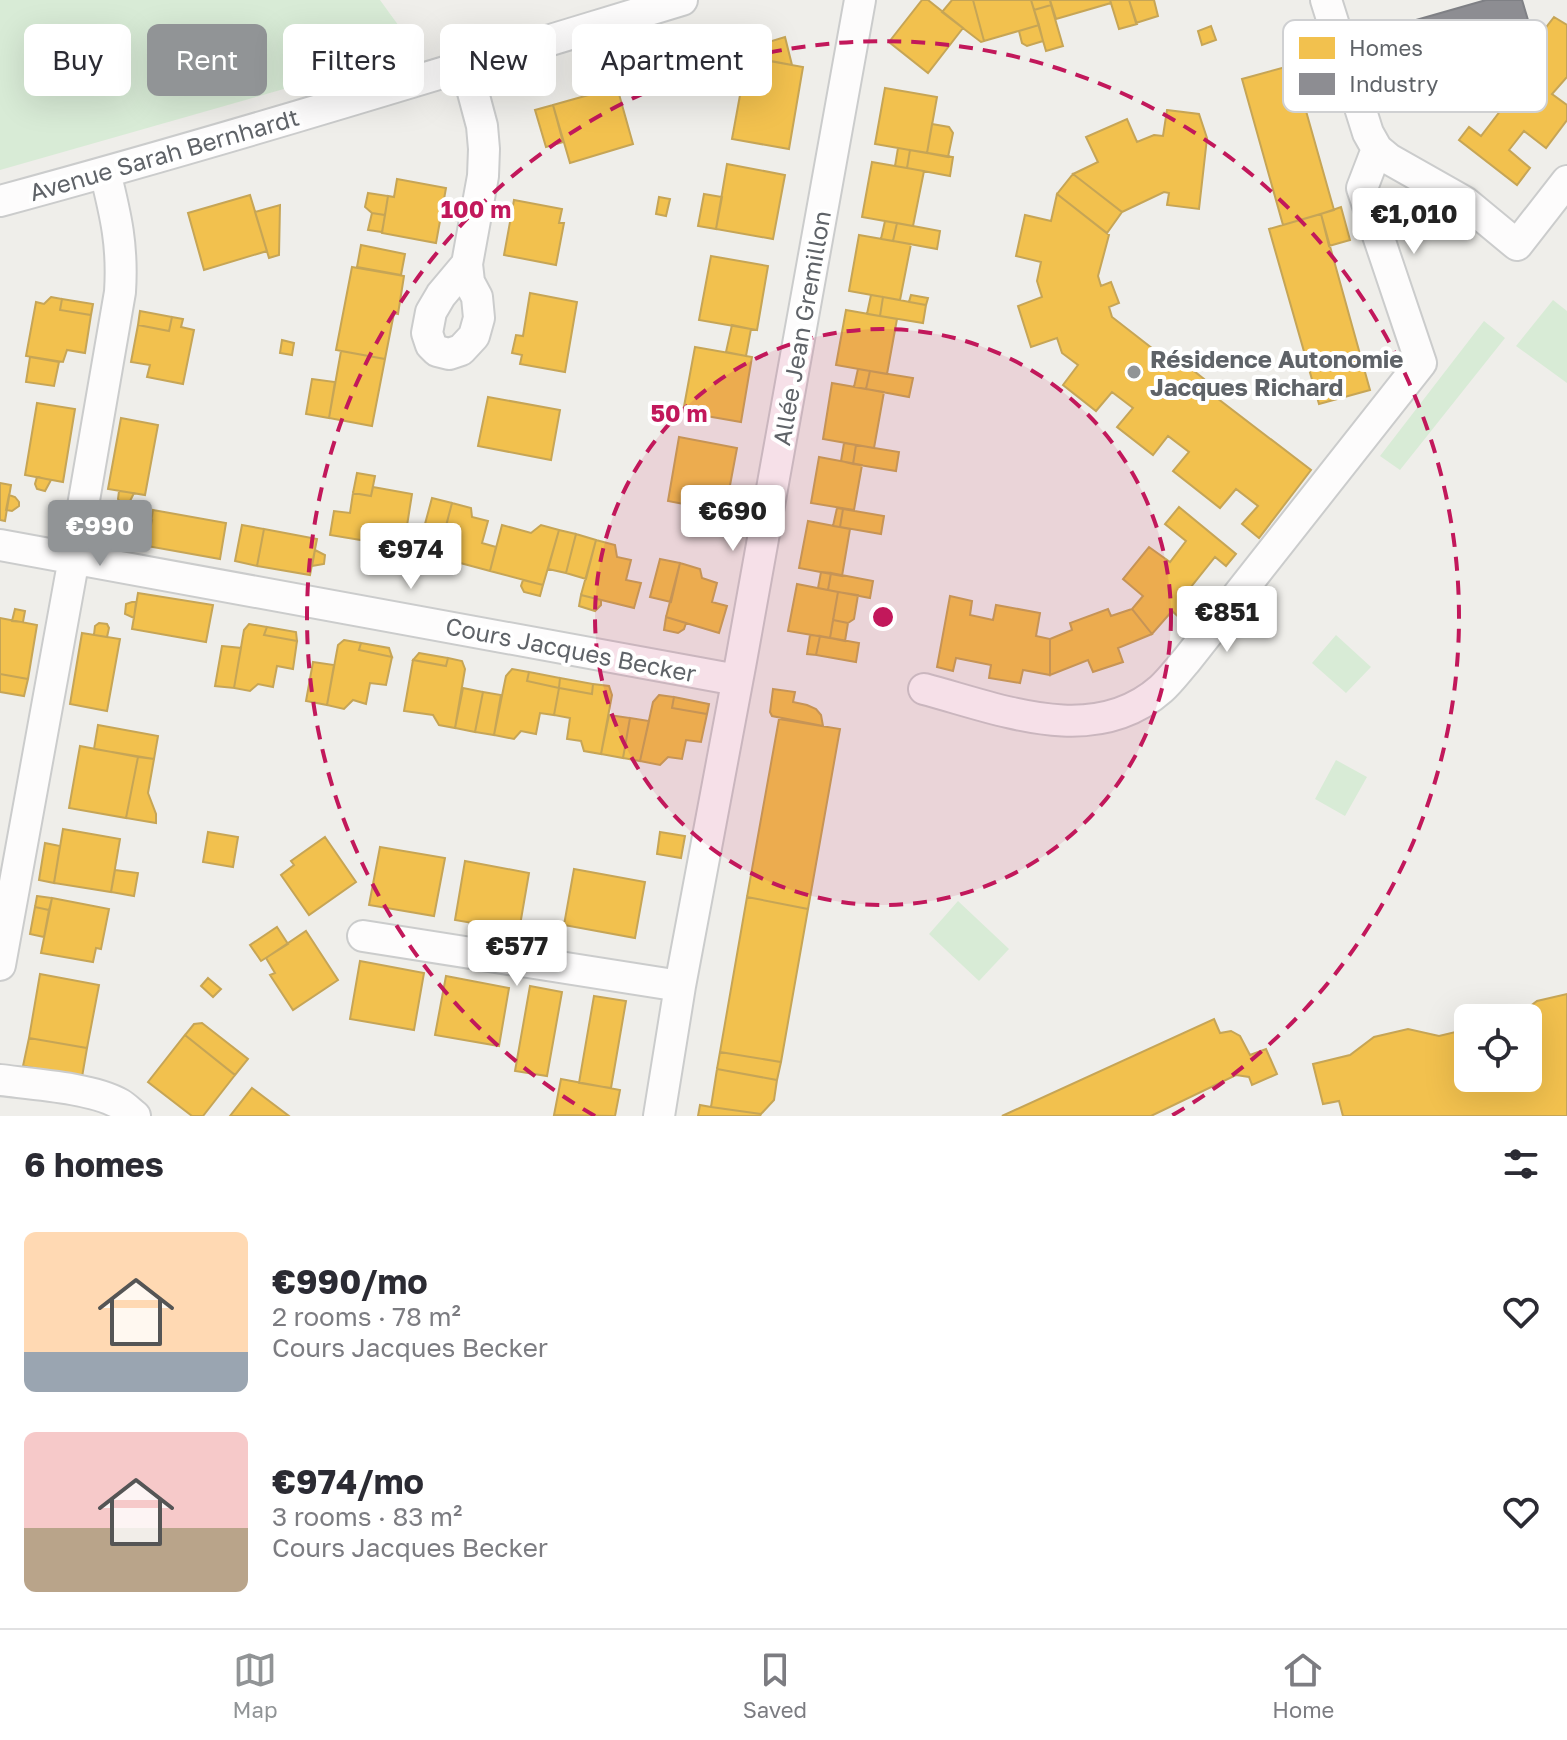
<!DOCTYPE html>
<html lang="en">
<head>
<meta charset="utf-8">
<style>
	:root { --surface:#fff; --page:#f2f2f3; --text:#2b2b33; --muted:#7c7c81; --line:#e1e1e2; --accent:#919496 }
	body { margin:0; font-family:"Golos Text",sans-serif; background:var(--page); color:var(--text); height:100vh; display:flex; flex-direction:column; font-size:30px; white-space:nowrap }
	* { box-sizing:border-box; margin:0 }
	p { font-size:26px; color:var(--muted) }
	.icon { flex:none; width:44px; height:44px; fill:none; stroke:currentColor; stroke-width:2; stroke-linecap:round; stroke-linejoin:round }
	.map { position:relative; height:1116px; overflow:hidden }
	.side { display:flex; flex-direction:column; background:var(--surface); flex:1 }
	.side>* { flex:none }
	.hud { position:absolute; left:24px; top:24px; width:800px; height:72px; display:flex; gap:16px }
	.controls { position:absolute; left:1454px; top:1004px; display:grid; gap:16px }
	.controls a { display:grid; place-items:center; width:88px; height:88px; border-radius:12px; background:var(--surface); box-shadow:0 8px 32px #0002; font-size:40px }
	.price { position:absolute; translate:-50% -68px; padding:0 18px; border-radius:8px; background:#fff; color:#222; font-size:26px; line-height:52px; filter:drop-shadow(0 2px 4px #0008) }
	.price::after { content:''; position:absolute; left:50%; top:48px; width:24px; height:18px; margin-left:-12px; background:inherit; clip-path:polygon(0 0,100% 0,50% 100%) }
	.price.current { background:var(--accent); color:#fff }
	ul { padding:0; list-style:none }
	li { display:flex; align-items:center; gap:24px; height:200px; padding:0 24px }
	li span { display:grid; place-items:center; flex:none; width:224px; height:160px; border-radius:12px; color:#555 }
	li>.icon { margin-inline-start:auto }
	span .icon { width:96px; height:96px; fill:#fffc; stroke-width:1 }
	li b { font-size:34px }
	h2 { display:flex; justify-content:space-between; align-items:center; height:96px; padding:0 24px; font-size:34px }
	.pill { padding:0 28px; border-radius:12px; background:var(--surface); box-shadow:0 8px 32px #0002; font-size:28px; line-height:72px }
	.pill.current { background:var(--accent); color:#fff }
	.dock { display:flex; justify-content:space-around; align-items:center; height:112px; border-top:2px solid var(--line); background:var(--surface); font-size:22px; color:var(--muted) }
	.dock a { display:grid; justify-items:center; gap:4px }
	.dock .current { color:var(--accent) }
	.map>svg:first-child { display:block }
	.green { fill:#d8ebd6 }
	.homes { fill:#f2c14e; stroke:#c6a556; stroke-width:2 }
	.industry { fill:#8d8d92; stroke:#7f8085; stroke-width:2 }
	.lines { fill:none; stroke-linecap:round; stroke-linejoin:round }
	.street-casing { stroke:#cbcccc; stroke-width:34 }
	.street { stroke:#fdfcfc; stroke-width:30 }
	.ring { fill:none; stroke:#c2185b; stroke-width:4; stroke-dasharray:14 10 }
	.poi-dot { fill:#919496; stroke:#fff; stroke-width:3 }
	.labels { text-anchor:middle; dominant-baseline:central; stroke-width:8; stroke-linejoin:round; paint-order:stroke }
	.street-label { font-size:24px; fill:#5f6368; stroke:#fff }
	.poi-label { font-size:24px; font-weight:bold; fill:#5f6368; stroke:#fff; text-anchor:start }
	.key { fill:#fff; stroke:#cfd0d2; stroke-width:2 }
	.key-label { font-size:22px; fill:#5f6368 }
	.centre { fill:#c2185b; stroke:#fff; stroke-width:4 }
	.ring-label { font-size:24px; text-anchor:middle; font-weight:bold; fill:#c2185b; stroke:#fff; stroke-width:8; stroke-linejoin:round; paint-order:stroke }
</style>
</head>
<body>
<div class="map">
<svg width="1567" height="1116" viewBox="0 0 1567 1116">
	<rect width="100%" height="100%" fill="#efeeea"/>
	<path class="green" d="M0,0H380L417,51L0,170Z
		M1553,300L1567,311V383L1516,346Z
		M1484,321L1505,338L1400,470L1380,456Z
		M1336,635L1371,667L1346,693L1312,663Z
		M1336,760L1367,777L1345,816L1315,799Z
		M958,901L1009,949L979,981L929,934Z"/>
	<path class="homes" d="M922,0H928L963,28L928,73L889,42Z
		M952,0H973L984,41L981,42L942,12Z
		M973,0H1031L1039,25L984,41Z
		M1031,0H1050L1051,5L1034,10Z
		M1050,0H1110L1111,3L1056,19Z
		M1110,0H1129L1137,24L1119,29Z
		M1129,0H1154L1158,16L1136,23Z
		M1051,5L1063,46L1046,51L1034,10Z
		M1554,17L1567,25V77L1552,94L1567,105V120L1546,148L1524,131L1509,150L1530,168L1517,185L1459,140L1469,127L1481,136L1504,106L1492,97L1511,72L1524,81L1546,52L1534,43Z
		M1039,25L1043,41L1027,46L1022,43L1019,31Z
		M1211,26L1216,40L1202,45L1198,31Z
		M785,37L792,65L755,58L752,47Z
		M747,57L803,67L789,149L732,139Z
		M1293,65L1334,210L1283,225L1242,79Z
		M617,87L633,144L570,163L553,105Z
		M885,88L937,97L927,153L875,144Z
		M553,105L563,142L546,147L535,110Z
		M1167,110L1199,114L1207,138L1199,209L1167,205L1169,193L1164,192L1122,212L1073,174L1098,162L1086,137L1127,119L1137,142L1154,135L1163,136Z
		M932,124L949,127L953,133L948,157L927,153Z
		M898,148L910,150L907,168L895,166Z
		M910,150L953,157L950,176L907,168Z
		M872,162L924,171L913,226L862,217Z
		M727,164L785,175L773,239L716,229Z
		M1073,174L1122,212L1107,233L1057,194Z
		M397,179L446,188L436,243L382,233L388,196L394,197Z
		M368,193L388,196L385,215L372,213L365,207Z
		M704,194L722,197L716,229L698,226Z
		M1057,194L1109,235L1098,276L1101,286L1111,282L1119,303L1109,307L1112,317L1175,366L1180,360L1204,379L1200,385L1311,470L1259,538L1242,524L1258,506L1236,489L1220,508L1173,471L1189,452L1168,436L1153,455L1117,427L1133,408L1112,392L1096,411L1063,385L1078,365L1062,353L1057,338L1031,347L1018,306L1042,297L1037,281L1041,262L1016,256L1025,215L1051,221Z
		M250,195L267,251L204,270L188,213Z
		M659,197L670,199L666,216L656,214Z
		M514,200L562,209L559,223H564L556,265L504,255Z
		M280,205L279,255L269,258L255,212Z
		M1341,207L1350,240L1329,246L1321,214Z
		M372,213L385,215L382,232L368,230Z
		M1321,214L1370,390L1319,404L1269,229Z
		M885,221L897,223L893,241L881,239Z
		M897,223L940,231L937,249L893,241Z
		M859,235L911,244L900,300L849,291Z
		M361,245L405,254L401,275L357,267Z
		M711,256L768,266L757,330L699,320Z
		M352,267L404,276L398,314L394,313L385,359L336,350Z
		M530,293L577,302L565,372L520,364L522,355L512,353L516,335L523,336Z
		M871,295L883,297L880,316L867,314Z
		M911,295L928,298L926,305L909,302Z
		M51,297L62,299L60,310L91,315L85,353L67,350L63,362L26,356L36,302L44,304Z
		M883,297L926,305L923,323L880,316Z
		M62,299L93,304L91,315L60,310Z
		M846,310L897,319L887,374L836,365Z
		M140,311L172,317L169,331L138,325Z
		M172,317L183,319L181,327L194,330L183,384L147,377L150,365L131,362L138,325L169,331Z
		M732,325L751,329L746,356L726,352Z
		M282,340L294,343L292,355L280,353Z
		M695,347L752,357L741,422L683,412Z
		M341,351L385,359L372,426L329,418Z
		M30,357L59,362L54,386L26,382Z
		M858,369L870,371L866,389L854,387Z
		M870,371L913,378L909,397L866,389Z
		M312,379L335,382L329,418L306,414Z
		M832,383L884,392L874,448L823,439Z
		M488,397L560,410L551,460L478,446Z
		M37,403L75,409L63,482L25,475Z
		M121,418L158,425L145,495L108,489Z
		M679,437L737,448L725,512L668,501Z
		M844,443L856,445L853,464L841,461Z
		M856,445L899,452L896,471L853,464Z
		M819,457L862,465L854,510L811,503Z
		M357,473L375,476L371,496L353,493Z
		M37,477L51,480L45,491L37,489L35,484Z
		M0,483L11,485L5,521L0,520Z
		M373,487L412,494L406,532L387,529L385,544L330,535L334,511L350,513L353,493L371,496Z
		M119,491L134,493L128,505L121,503L118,499Z
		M9,495L15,497L19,502V506L12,511L6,510Z
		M432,498L452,503L442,541L422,535Z
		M452,503L471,508L472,517L488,521L482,543L496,547L490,571L438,557Z
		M1179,507L1236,554L1226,566L1215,557L1191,587L1201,596L1182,620L1172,611L1152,634L1132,609L1143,596L1123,579L1149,547L1170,562L1186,541L1165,524Z
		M837,508L843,509L840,527L833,526Z
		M843,509L884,516L881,534L840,527Z
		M153,510L226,523L220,559L147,546Z
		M146,519L152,520L149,535L143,533L139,530L141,521Z
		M808,521L850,529L842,576L799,568Z
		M242,525L264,529L257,566L235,561Z
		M502,525L531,533L541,525L559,530L543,585L490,571Z
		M264,529L317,539L310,575L257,566Z
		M559,530L576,534L566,573L548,569Z
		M576,534L596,540L586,579L566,573Z
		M364,540L385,544L382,556L366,553L362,545Z
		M596,540L615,545L617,557L631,560L626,580L641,583L634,608L581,595Z
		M315,550L325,555L324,564L312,566Z
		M438,557L459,563L451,572L435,568Z
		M660,559L680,563L671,602L650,597Z
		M680,563L700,569L702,578L717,583L712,602L727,606L719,633L666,617Z
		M821,572L831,573L828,590L818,588Z
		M831,573L873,581L870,598L828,590Z
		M523,580L543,585L540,596L524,592L521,586Z
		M797,584L838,592L830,638L788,631Z
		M838,592L858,595L854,619L848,623L833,620Z
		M138,593L213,605L206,642L132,629Z
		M581,595L601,600V605L595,611L579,606Z
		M950,596L972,601L970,615L993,620L996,605L1040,613L1036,636L1050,639V675L1023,670L1020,683L989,678L991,665L956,658L953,671L937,667Z
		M132,602H136L134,618L125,614L126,604Z
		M15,609L25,611L23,622L12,621Z
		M1108,609L1111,616L1132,609L1152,634L1118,648L1123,662L1093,672L1088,660L1050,675V639L1072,630L1070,623Z
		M666,617L686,623L684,629L678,633L664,630Z
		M0,618L37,625L28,679L0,674Z
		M833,620L848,623L845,641L830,638Z
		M99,623L107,624L109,628L107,637L94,635L95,626Z
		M249,624L267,627L264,635L297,641L293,669L277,666L273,687L258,684L250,691L234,688L244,630Z
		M267,627L296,632L297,641L264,635Z
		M82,633L120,639L107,711L70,704Z
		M810,635L820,636L816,655L807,654Z
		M820,636L859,643L856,662L816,655Z
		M344,640L361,643L359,650L392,657L386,685L370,683L366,704L353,700L344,709L327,705L338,645Z
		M361,643L389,648L392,657L359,650Z
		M222,646L241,648L234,688L215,686Z
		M419,653L448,658L446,666L413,660Z
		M448,658L462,661L465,669L455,728L439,725L433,715L404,711L413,660L446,666Z
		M313,662L334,665L327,705L306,701Z
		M512,669L529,672L527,681L559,688L554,715L540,713L536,734L521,731L514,739L494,735L506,676Z
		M529,672L560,678L559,688L527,681Z
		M0,674L28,679L24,696L0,692Z
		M560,678L593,684L592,694L559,688Z
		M593,684L609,686L612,695L601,754L584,751L581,741L567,739L570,718L554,715L559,688L592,694Z
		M463,688L483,692L475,732L455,728Z
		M773,689L795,692L793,702L807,705L816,709L821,715L823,726L772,716L770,712Z
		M483,692L501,695L494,735L475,732Z
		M659,695L674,697L672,708L707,714L701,742L686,740L682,759L668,757L660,765L640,761L653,702Z
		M674,697L709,704L707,714L672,708Z
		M609,715L630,718L623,758L601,754Z
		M630,718L649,721L640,761L623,758Z
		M779,719L840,729L808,909L747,897Z
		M98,725L158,736L154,759L94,749Z
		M80,746L138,757L126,818L69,808Z
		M138,757L154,759L148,793L156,814V823L126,818Z
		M63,829L120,839L111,892L54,883Z
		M208,832L238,837L233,867L203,862Z
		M660,832L685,836L681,858L657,854Z
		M325,837L356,882L309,915L281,875L294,865L291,861Z
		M45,843L60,846L54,883L39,880Z
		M380,847L445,858L434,916L369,905Z
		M465,861L529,873L519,931L455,920Z
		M574,869L645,882L635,938L564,925Z
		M115,870L138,873L134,896L111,892Z
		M37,896L52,898L49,910L35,907Z
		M747,897L808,909L781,1062L720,1052Z
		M52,898L109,909L101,949L96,948L93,962L41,953Z
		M35,907L49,910L44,937L30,934Z
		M277,927L288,944L261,961L250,945Z
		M306,931L338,980L293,1010L270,975L275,973L266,958Z
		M360,961L424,973L414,1030L350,1019Z
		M40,974L99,985L87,1048L29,1038Z
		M446,976L509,988L499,1046L435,1035Z
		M208,978L221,989L213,997L201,986Z
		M530,986L562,992L547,1076L515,1071Z
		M1567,994V1116H1343L1339,1101L1323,1104L1313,1064L1350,1055L1374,1037L1408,1029L1439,1036L1468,1029V1078H1528V1018H1515L1537,1001Z
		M594,996L626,1001L611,1088L579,1083Z
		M1214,1019L1220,1033L1231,1031L1240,1036L1250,1055L1266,1049L1277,1074L1252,1085L1249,1077L1236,1075L1151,1116H1002Z
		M202,1023L248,1059L235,1075L185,1035L194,1024Z
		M185,1035L235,1075L203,1116H192L148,1082Z
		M29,1038L87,1048L82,1077L23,1066Z
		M720,1052L781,1062L777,1080L717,1069Z
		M717,1069L777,1080L774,1100L761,1114L711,1107Z
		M561,1079L620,1090L615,1116L554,1115Z
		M252,1088L289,1116H230Z
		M700,1105L711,1107L761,1114L760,1116H698Z"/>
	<path class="industry" d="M1486,0H1522L1528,20L1397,59L1388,28Z"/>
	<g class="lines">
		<g class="street-casing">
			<path id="street" d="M1326,0L1368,133L1377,149L1389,159L1465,202L1517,245L1567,181
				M466,66L482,126L484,149L483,176L467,264L441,295L431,312L427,333L431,345L437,351L449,354L461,350L474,336L479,318L477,297L469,282L467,264
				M0,201C229,139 455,69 682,0
				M0,545L737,680
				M924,689C1000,709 1093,749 1161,689C1170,681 1178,670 1186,661L1421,363L1362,188L1377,149
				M363,936L680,986
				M0,965L74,558L120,292C123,246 116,216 105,172
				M0,1080C32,1084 93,1088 120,1104C125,1107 130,1112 135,1116
				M659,1116L680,986L741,661L860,0"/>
		</g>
		<use href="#street" class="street"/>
	</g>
	<circle cx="883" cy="617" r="288" fill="#c2185b" fill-opacity=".12"/>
	<g class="ring">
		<circle cx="883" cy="617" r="288"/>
		<path d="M595 1116A576 576 0 1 1 1171 1116"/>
	</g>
	<circle class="poi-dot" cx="1134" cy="372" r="8"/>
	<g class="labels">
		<g class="street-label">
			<text transform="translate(164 154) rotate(-16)">Avenue Sarah Bernhardt</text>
			<text transform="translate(801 328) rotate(-80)">Allée Jean Gremillon</text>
			<text transform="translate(571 649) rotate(11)">Cours Jacques Becker</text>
		</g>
		<g class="poi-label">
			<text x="1150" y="358">Résidence Autonomie<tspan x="1150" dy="28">Jacques Richard</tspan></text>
		</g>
	</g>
	<rect x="1283" y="20" width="264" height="92" rx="12" class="key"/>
	<rect x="1299" y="37" width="36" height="22" fill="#f2c14e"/>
	<rect x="1299" y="73" width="36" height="22" fill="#8d8d92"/>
	<g class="key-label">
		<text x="1349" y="56">Homes</text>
		<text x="1349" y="92">Industry</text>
	</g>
	<circle cx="883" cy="617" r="12" class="centre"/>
	<g class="ring-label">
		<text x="476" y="218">100 m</text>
		<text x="679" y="422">50 m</text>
	</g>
</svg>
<div class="controls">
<a><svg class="icon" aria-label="locate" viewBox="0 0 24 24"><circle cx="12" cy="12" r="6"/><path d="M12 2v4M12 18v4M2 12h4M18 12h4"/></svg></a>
</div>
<b class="price" style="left:1414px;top:256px">€1,010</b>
<b class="price" style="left:733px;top:553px">€690</b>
<b class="price current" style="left:100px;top:568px">€990</b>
<b class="price" style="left:411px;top:591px">€974</b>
<b class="price" style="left:1227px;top:654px">€851</b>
<b class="price" style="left:517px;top:988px">€577</b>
<div class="hud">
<a class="pill">Buy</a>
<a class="pill current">Rent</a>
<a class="pill">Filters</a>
<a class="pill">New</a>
<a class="pill">Apartment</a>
</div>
</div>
<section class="side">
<h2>6 homes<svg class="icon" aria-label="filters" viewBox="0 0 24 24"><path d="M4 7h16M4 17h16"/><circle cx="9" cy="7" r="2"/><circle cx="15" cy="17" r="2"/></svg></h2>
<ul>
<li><span style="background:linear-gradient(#ffd9b3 75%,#9aa5b1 0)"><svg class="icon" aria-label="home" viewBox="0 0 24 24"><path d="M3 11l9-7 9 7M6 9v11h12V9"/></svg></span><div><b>€990/mo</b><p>2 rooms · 78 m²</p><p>Cours Jacques Becker</p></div><svg class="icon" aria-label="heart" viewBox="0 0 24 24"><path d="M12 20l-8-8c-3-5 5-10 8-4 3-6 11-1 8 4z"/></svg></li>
<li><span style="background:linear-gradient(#f6c9c9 60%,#b9a48a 0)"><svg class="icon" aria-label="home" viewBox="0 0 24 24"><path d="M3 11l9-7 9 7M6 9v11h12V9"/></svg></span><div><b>€974/mo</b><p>3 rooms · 83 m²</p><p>Cours Jacques Becker</p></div><svg class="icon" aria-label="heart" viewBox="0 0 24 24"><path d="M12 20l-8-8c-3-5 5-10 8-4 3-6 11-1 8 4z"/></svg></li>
</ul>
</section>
<nav class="dock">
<a class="current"><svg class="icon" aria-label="map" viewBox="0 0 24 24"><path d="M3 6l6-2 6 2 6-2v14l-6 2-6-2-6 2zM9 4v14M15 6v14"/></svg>Map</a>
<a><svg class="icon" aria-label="saved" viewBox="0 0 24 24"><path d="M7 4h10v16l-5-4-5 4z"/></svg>Saved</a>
<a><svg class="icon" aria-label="home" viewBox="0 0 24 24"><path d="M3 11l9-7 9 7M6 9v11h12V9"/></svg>Home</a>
</nav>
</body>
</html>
